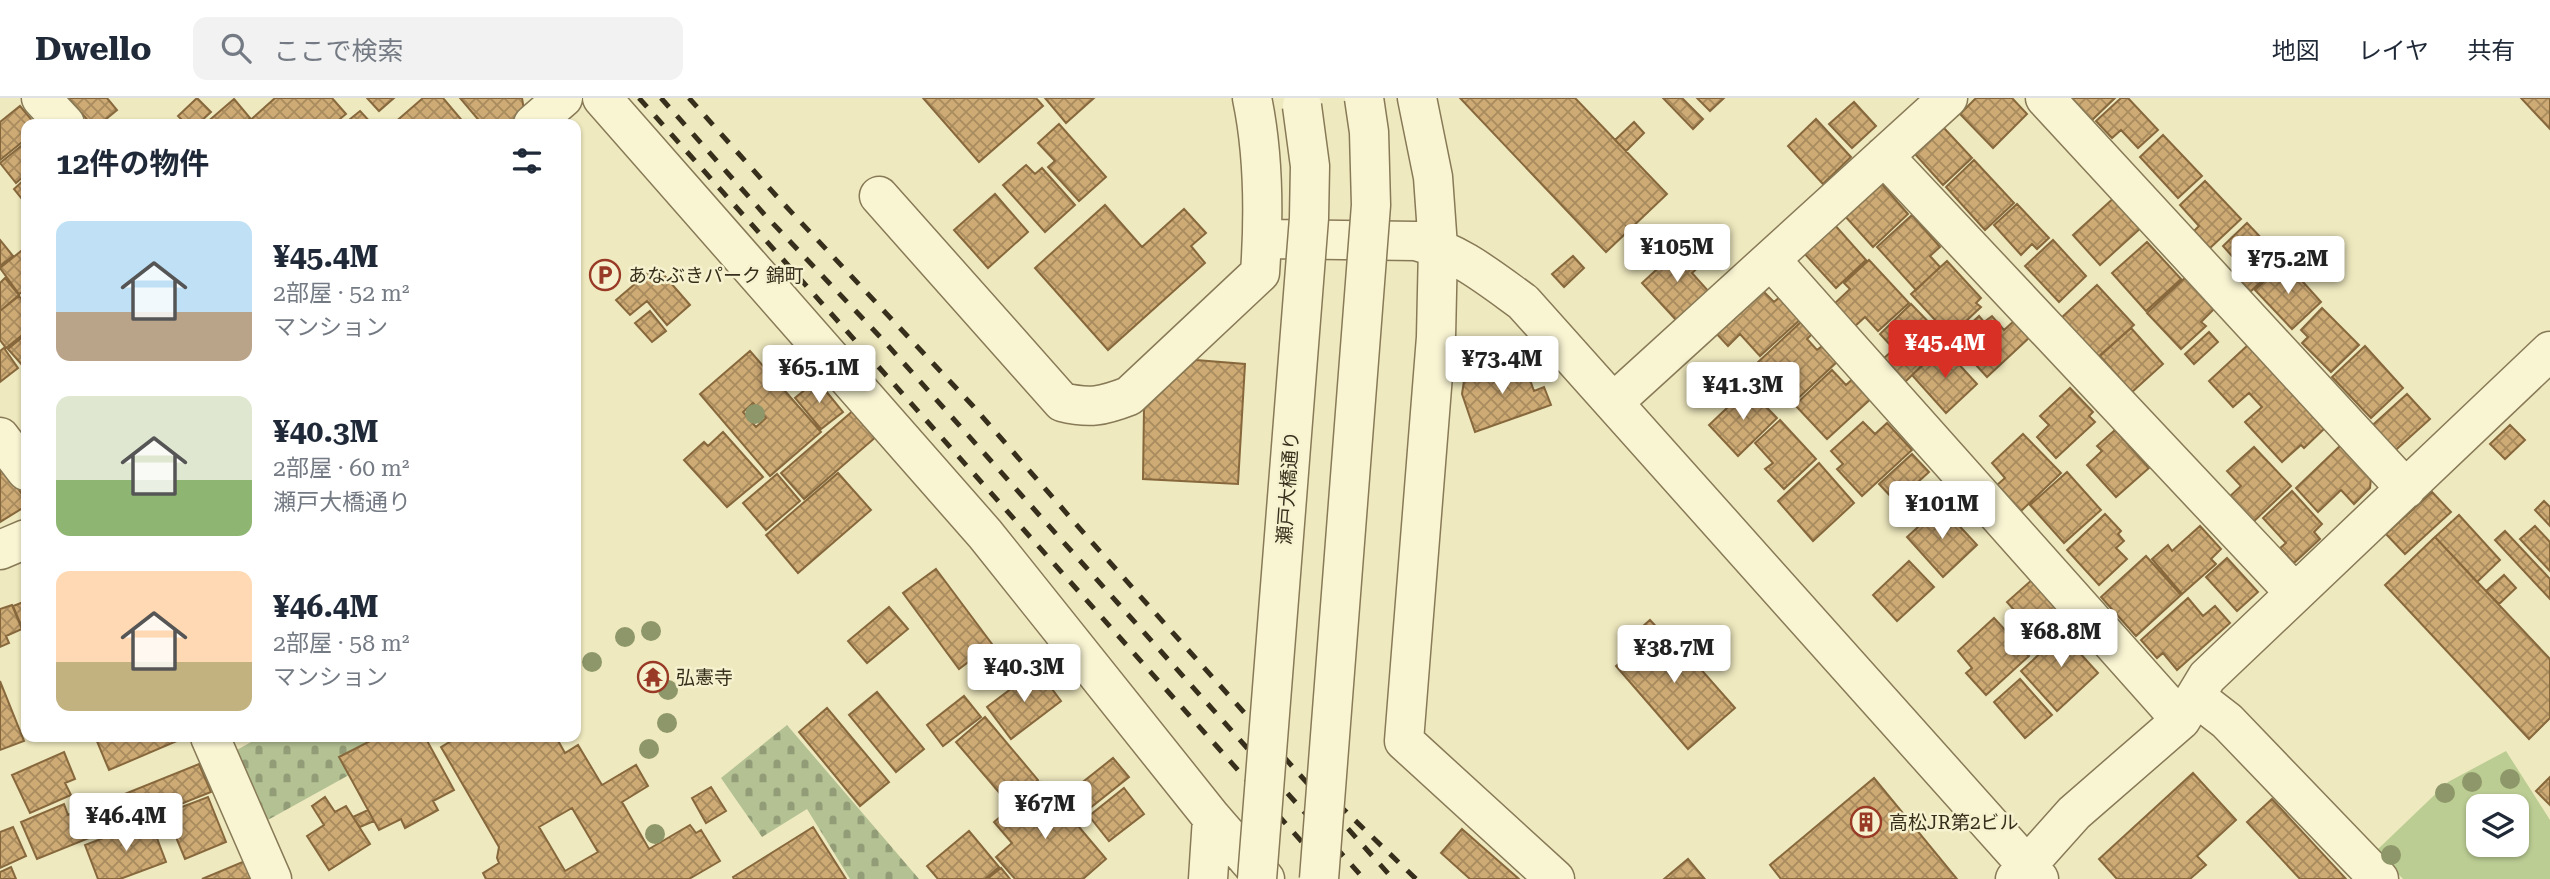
<!DOCTYPE html>
<html lang="ja">
<head>
<meta charset="utf-8">
<style>
	:root { --surface:#fff; --page:#f2f2f3; --text:#1f2937; --muted:#747a83; --line:#e0e1e3; --accent:#d93025 }
	body { margin:0; font-family:"Roboto Serif","Noto Sans JP",serif; background:var(--page); color:var(--text); height:100vh; display:flex; flex-direction:column; font-size:26px; white-space:nowrap }
	* { box-sizing:border-box; margin:0 }
	p { font-size:23px; color:var(--muted) }
	.icon { flex:none; width:38px; height:38px; fill:none; stroke:currentColor; stroke-width:2; stroke-linecap:round; stroke-linejoin:round }
	.map { position:relative; flex:1; overflow:hidden }
	.side { position:absolute; left:21px; top:21px; width:560px; height:623px; display:flex; flex-direction:column; background:var(--surface); border-radius:14px; box-shadow:0 2px 5px #0004 }
	.side>* { flex:none }
	.controls { position:absolute; left:2466px; top:696px; display:grid; gap:14px }
	.controls a { display:grid; place-items:center; width:63px; height:63px; border-radius:14px; background:var(--surface); box-shadow:0 2px 5px #0004; font-size:35px }
	.price { position:absolute; translate:-50% -60px; padding:0 16px; border-radius:7px; background:#fff; color:#222; font-size:23px; line-height:46px; filter:drop-shadow(0 2px 4px #0008) }
	.price::after { content:''; position:absolute; left:50%; top:42px; width:21px; height:16px; margin-left:-10px; background:inherit; clip-path:polygon(0 0,100% 0,50% 100%) }
	.price.selected { background:var(--accent); color:#fff }
	ul { padding:0; list-style:none }
	li { display:flex; align-items:center; gap:21px; height:175px; padding:0 35px }
	li span { display:grid; place-items:center; flex:none; width:196px; height:140px; border-radius:14px; color:#555 }
	li>.icon { margin-inline-start:auto }
	span .icon { width:84px; height:84px; fill:#fffc; stroke-width:1 }
	li b { font-size:30px }
	h2 { display:flex; justify-content:space-between; align-items:center; height:84px; padding:0 35px; font-size:30px }
	header { display:flex; align-items:center; gap:42px; box-sizing:border-box; height:98px; padding:0 35px; background:var(--surface); border-bottom:2px solid var(--line) }
	header strong { font-size:33px }
	nav { display:flex; gap:38px; margin-inline-start:auto; font-size:24px }
	.search { width:490px; height:63px; background:var(--page); display:flex; align-items:center; gap:18px; box-sizing:border-box; padding:0 24px; border-radius:14px; color:var(--muted); font-size:26px }
	.map>svg:first-child { display:block }
	.cemetery { fill:url(#cemetery-stones) }
	.green { fill:#bbcd93; fill-rule:evenodd }
	.building { fill:url(#building-cross-hatch); stroke:#87683d; stroke-width:2; fill-rule:evenodd }
	.lines { fill:none; stroke-linecap:round; stroke-linejoin:round }
	.minor-casing { stroke:#887a57; stroke-width:41 }
	.minor { stroke:#f9f5d3; stroke-width:38 }
	.rail { stroke:#372e1c; stroke-width:5; stroke-dasharray:12 12; stroke-linecap:butt }
	.minor-bridge-casing { stroke:#887a57; stroke-width:41; stroke-linecap:butt }
	.minor-bridge { stroke:#f9f5d3; stroke-width:38 }
	.tree { fill:#8e9769 }
	.labels { text-anchor:middle; dominant-baseline:central; stroke-width:5; stroke-linejoin:round; paint-order:stroke }
	.poi-label { font-size:19px; fill:#372e1c; stroke:#f6f2cf; text-anchor:start }
	.street-label { font-size:19px; fill:#372e1c; stroke:#f6f2cf }
</style>
</head>
<body>
<header>
<strong>Dwello</strong>
<div class="search"><svg class="icon" aria-label="search" viewBox="0 0 24 24"><circle cx="10" cy="10" r="6"/><path d="M15 15l6 6"/></svg>ここで検索</div>
<nav><a>地図</a><a>レイヤ</a><a>共有</a></nav>
</header>
<div class="map">
<svg width="2550" height="781" viewBox="0 0 2550 781">
	<defs>
		<pattern id="cemetery-stones" width="16" height="16" patternUnits="userSpaceOnUse" patternTransform="scale(1.75)"><rect width="16" height="16" fill="#b3c193"/><path d="M2 7V4a2 2 0 0 1 4 0v3zM10 15v-3a2 2 0 0 1 4 0v3z" fill="#929d77"/></pattern>
		<pattern id="building-cross-hatch" width="8" height="8" patternUnits="userSpaceOnUse" patternTransform="scale(1.75)"><rect width="8" height="8" fill="#ceaa74"/><path d="M0 0l8 8M0 8l8-8" fill="none" stroke="#a88b5e"/></pattern>
	</defs>
	<rect width="100%" height="100%" fill="#efe9bf"/>
	<path class="cemetery" d="M787,627L919,781H850L807,711L762,739L721,680Z
		M260,639H378L340,659L349,677L266,723L235,653Z"/>
	<path class="green" d="M2506,653L2550,722V781H2403L2376,753L2448,684ZM2478,709H2516V747H2478Z"/>
	<path class="building" d="M68,0H107L117,12L100,26H91Z
		M197,0L211,14L198,26H186L178,18Z
		M275,0H332L346,16L334,26H304L301,22L296,26H246Z
		M367,0H394L379,13Z
		M423,0H443L465,26H393Z
		M460,0H522L524,12L508,26H482Z
		M923,0H1036L1043,8L979,64Z
		M1045,0H1094L1066,25Z
		M1460,0H1575L1667,96L1606,154Z
		M1663,0H1682L1703,21L1693,31Z
		M1697,0H1724L1710,13Z
		M1976,0H2012L2027,16L1993,50L1960,16Z
		M2066,0H2115L2087,27Z
		M2121,0H2128L2158,32L2138,50L2121,32L2112,40L2096,23Z
		M2521,0H2550V31Z
		M234,1L250,20L244,26H205Z
		M1854,4L1876,28L1852,50L1829,26Z
		M20,8L35,26H26V41L0,62V24Z
		M360,13L372,26H344Z
		M1816,21L1851,59L1823,86L1788,48Z
		M1634,24L1644,35L1626,53L1615,42Z
		M1059,26L1106,79L1079,103L1048,69L1055,63L1038,45Z
		M1943,29L1972,60L1943,87L1915,56Z
		M2163,37L2202,78L2178,100L2140,59Z
		M26,44V76L16,85L0,65Z
		M1974,62L2014,105L1985,132L1946,89Z
		M1026,67L1035,76L1042,70L1075,107L1045,134L1003,87Z
		M26,80V106L14,91Z
		M2205,83L2241,121L2210,150L2194,133L2199,128L2180,107Z
		M1880,84L1908,116L1873,149L1844,117Z
		M995,96L1028,134L988,170L954,132Z
		M2116,98L2143,128L2100,167L2073,137Z
		M2017,106L2049,140L2037,151L2032,146L2021,157L1994,127Z
		M1105,107L1142,149L1184,111L1206,135L1191,148L1205,165L1108,252L1035,170Z
		M1912,117L1940,149L1930,158L1940,169L1916,192L1877,149Z
		M1833,125L1866,162L1836,190L1803,154Z
		M2247,125L2283,163L2250,194L2232,175L2240,167L2223,148Z
		M1709,129L1726,148L1707,165L1689,147Z
		M0,142L13,158L0,168Z
		M2053,142L2086,178L2059,204L2025,168Z
		M2147,144L2181,181L2146,213L2112,175Z
		M1683,147L1701,167L1692,175L1709,194L1677,223L1642,185Z
		M26,149V191L19,196L0,170Z
		M1573,158L1584,170L1564,189L1552,176Z
		M1869,162L1909,205L1878,233L1865,219L1854,229L1833,207L1850,191L1844,185Z
		M1947,163L1981,200L1976,205L1981,209L1950,238L1911,196Z
		M2285,164L2321,204L2292,231L2255,192Z
		M656,168L690,207L667,227L647,203L630,217L616,202Z
		M2186,179L2215,210L2201,224L2206,228L2181,251L2147,215Z
		M5,180L19,197L0,213V185Z
		M2097,187L2134,227L2097,260L2061,220Z
		M1761,191L1774,204L1781,198L1802,220L1760,258L1740,236L1728,248L1715,234Z
		M19,198L26,207V234L6,250L0,242V213Z
		M1911,206L1947,243L1905,284L1883,261L1894,251L1880,236Z
		M2322,210L2359,247L2331,274L2302,245L2308,239L2301,232Z
		M650,213L666,233L652,244L635,225Z
		M1979,218L1984,224L1992,218L2004,232L2014,223L2029,240L1987,279L1953,242Z
		M1802,223L1813,235L1807,241L1817,252L1822,248L1837,264L1793,305L1757,265Z
		M2131,230L2163,266L2132,294L2100,258Z
		M2209,234L2218,244L2194,266L2185,256Z
		M26,236V265L23,268L8,251Z
		M2248,247L2325,330L2304,350L2301,347L2282,364L2245,324L2262,309L2249,295L2233,309L2209,283Z
		M2365,248L2403,290L2371,320L2332,279Z
		M1943,249L1977,286L1946,315L1912,277Z
		M4,250L18,270L0,284V253Z
		M750,253L821,334L770,378L700,296ZM753,305L766,320L756,329L743,314Z
		M1196,262L1245,266L1238,386L1143,381L1144,310Z
		M1523,262L1534,293L1544,289L1551,307L1475,334L1462,296L1464,283Z
		M1832,272L1846,287L1856,278L1874,298L1827,341L1795,307Z
		M817,282L843,314L821,331L795,300Z
		M1748,290L1777,320L1738,358L1709,327Z
		M2070,290L2093,314L2089,318L2095,324L2056,360L2037,339L2049,327L2040,318Z
		M2407,296L2430,321L2389,358L2366,333Z
		M862,305L884,332L804,401L781,375Z
		M1780,322L1816,361L1784,391L1765,371L1773,365L1755,345Z
		M1863,324L1875,336L1887,325L1912,352L1862,398L1837,371L1843,366L1831,353Z
		M2510,327L2525,342L2505,361L2490,346Z
		M2115,332L2149,370L2116,399L2087,367L2102,353L2097,348Z
		M723,334L763,379L727,409L684,362L704,344L708,348Z
		M2023,336L2061,375L2021,413L1997,387L2005,380L1992,365Z
		M2341,347L2371,380L2370,390L2354,406L2341,392L2318,414L2296,390Z
		M2254,349L2291,388L2251,426L2228,400L2241,388L2227,373Z
		M1912,356L1929,374L1896,404L1879,386Z
		M0,361L26,403V408L0,424Z
		M1819,365L1854,405L1813,443L1778,403Z
		M2067,374L2101,412L2064,445L2030,407Z
		M838,375L871,412L798,475L766,437Z
		M777,376L800,403L766,432L743,405Z
		M2292,393L2322,426L2314,434L2320,441L2294,465L2280,450L2286,445L2263,420Z
		M2432,394L2451,414L2405,456L2386,436Z
		M2544,403L2550,409V428L2535,412Z
		M1941,408L1977,447L1943,479L1907,439Z
		M2105,416L2121,433L2118,436L2124,443L2116,450L2127,461L2099,487L2067,452Z
		M2459,417L2500,462L2477,484L2435,439Z
		M2200,428L2221,451L2211,461L2216,466L2182,496L2152,461L2168,447L2172,453Z
		M2535,428L2550,444V473L2520,441Z
		M2505,433L2550,481V501L2495,442Z
		M2435,439L2550,561V620L2529,641L2385,487Z
		M2146,458L2181,497L2136,538L2101,499Z
		M2227,460L2258,494L2237,513L2206,479Z
		M1909,463L1934,489L1897,523L1873,497Z
		M936,471L992,546L959,571L903,495Z
		M2504,477L2516,490L2499,506L2486,493Z
		M2034,480L2063,513L2053,522L2061,532L2044,546L2007,504Z
		M2188,500L2203,518L2215,508L2230,525L2177,572L2163,555L2157,560L2141,542Z
		M26,503V528L22,530L13,508Z
		M12,507L22,531L6,538L9,545L0,549V511Z
		M889,509L908,531L867,565L848,543Z
		M1994,520L2029,558L1986,597L1966,575L1972,570L1958,553Z
		M1650,522L1672,546L1676,543L1735,610L1688,651L1616,568L1634,552L1626,543Z
		M2070,528L2086,545L2077,552L2098,575L2057,613L2021,573Z
		M1037,571L1061,603L1011,641L987,609Z
		M2020,581L2052,617L2025,640L1994,604Z
		M0,583L24,643L0,652Z
		M877,594L924,651L896,674L849,617Z
		M964,598L981,619L943,648L927,627Z
		M827,610L889,684L860,708L799,634Z
		M985,619L1038,682L1009,706L956,644Z
		M103,639H176L177,643L109,672L96,641Z
		M378,639H425L454,692L433,703L438,712L405,730L401,721L379,732L339,659Z
		M458,639H556L565,655L578,647L602,687L636,667L648,688L622,704L649,751L690,727L696,735L701,732L720,763L689,781H486L483,775L499,765L497,760L499,749L441,649ZM572,710L598,754L565,773L539,729Z
		M64,654L75,681L65,685L71,697L30,715L12,677Z
		M1113,660L1129,679L1090,710L1074,691Z
		M199,666L211,694L128,727L117,699Z
		M2193,675L2236,722L2197,758L2206,767L2190,781H2117L2099,761Z
		M2550,679V707L2536,693Z
		M1874,680L1957,781H1781L1770,767Z
		M1041,684L1106,761L1083,781H1015L996,759L1012,745L994,724Z
		M711,689L726,713L706,725L692,700Z
		M1124,690L1144,716L1109,743L1089,718Z
		M208,699L226,744L185,761L166,715Z
		M325,699L335,714L346,708L370,746L329,772L307,738L324,727L312,708Z
		M2272,701L2346,781H2300L2247,724Z
		M64,706L68,717L77,713L89,740L37,761L21,724Z
		M368,712L374,723L360,729L353,719Z
		M150,722L166,764L120,781H98L85,747Z
		M13,729L26,758L0,770V734Z
		M813,729L846,781H734L733,779Z
		M1462,731L1519,781H1470L1441,755Z
		M969,733L999,769L985,781H938L927,768Z
		M1688,761L1704,780L1664,781Z
		M245,763L253,781H202Z
		M11,769L16,781H0V774Z
		M1001,770L1010,781H987Z"/>
	<g class="lines">
		<g class="minor-casing">
			<path id="minor" d="M41,0L65,26
				M602,0L985,436L1212,720L1265,781
				M1417,0L1433,79L1438,149L1436,239L1404,643L1555,781
				M2045,0L2406,391
				M533,26L563,0
				M1884,58L2295,495
				M879,98L1062,304C1090,311 1103,308 1129,298L1260,175C1264,118 1264,57 1252,0
				M1262,141L1416,143C1459,155 1487,178 1523,204L2039,781
				M1771,162L2181,622
				M1614,304L1948,0
				M0,339L26,373
				M0,452L26,441
				M2196,599L2227,623L2379,781
				M210,639L272,781
				M1208,781L1212,720
				M2015,781L2074,715L2181,622L2207,579L2550,253"/>
		</g>
		<use href="#minor" class="minor"/>
		<path class="rail" d="M639,0L1335,781
			M661,0L764,116L884,243L1364,781
			M689,0L780,102L973,308L1089,441L1393,781
			M1338,706L1416,781"/>
		<g class="minor-bridge-casing">
			<path id="minor-bridge" d="M1257,781L1309,120L1310,68L1302,8
				M1319,781L1371,107L1369,34L1364,0"/>
		</g>
		<use href="#minor-bridge" class="minor-bridge"/>
	</g>
	<g class="tree">
		<circle cx="755" cy="316" r="10"/>
		<circle cx="651" cy="533" r="10"/>
		<circle cx="625" cy="539" r="10"/>
		<circle cx="592" cy="564" r="10"/>
		<circle cx="668" cy="592" r="10"/>
		<circle cx="667" cy="625" r="10"/>
		<circle cx="649" cy="651" r="10"/>
		<circle cx="2510" cy="681" r="10"/>
		<circle cx="2472" cy="684" r="10"/>
		<circle cx="2445" cy="695" r="10"/>
		<circle cx="655" cy="736" r="10"/>
		<circle cx="2391" cy="757" r="10"/>
	</g>
	<defs>
		<g id="parking-ring" transform="scale(1.575)"><circle r="9.5" fill="#f6f2cf" stroke="#983a26" stroke-width="1.5"/><path d="M-3.5-5.5H1a3.5 3.5 0 0 1 0 7H-1V5.5H-3.5ZM-1-3.4V-.6H.8a1.4 1.4 0 0 0 0-2.8Z" fill="#983a26"/></g>
		<g id="temple-ring" transform="scale(1.575)"><circle r="9.5" fill="#f6f2cf" stroke="#983a26" stroke-width="1.5"/><path d="M0-6L5-2H3V0L6.5 2.5H4V6H1.5V3h-3V6H-4V2.5H-6.5L-3 0V-2H-5Z" fill="#983a26"/></g>
		<g id="building-ring" transform="scale(1.575)"><circle r="9.5" fill="#f6f2cf" stroke="#983a26" stroke-width="1.5"/><path d="M-4-6H4V6H1V3H-1V6H-4ZM-2.5-4.3h1.7v1.8h-1.7ZM.8-4.3h1.7v1.8H.8ZM-2.5-1h1.7V.8h-1.7ZM.8-1h1.7V.8H.8Z" fill="#983a26"/></g>
	</defs>
	<g fill-rule="evenodd">
		<use href="#parking-ring" x="605" y="177"/>
		<use href="#temple-ring" x="653" y="579"/>
		<use href="#building-ring" x="1866" y="724"/>
	</g>
	<g class="labels">
		<g class="poi-label">
			<text x="628" y="177">あなぶきパーク 錦町</text>
			<text x="676" y="579">弘憲寺</text>
			<text x="1889" y="724">高松JR第2ビル</text>
		</g>
		<g class="street-label">
			<text transform="translate(1288 390) rotate(-86)">瀬戸大橋通り</text>
		</g>
	</g>
</svg>
<div class="controls">
<a><svg class="icon" aria-label="layers" viewBox="0 0 24 24"><path d="M12 4l9 5-9 5-9-5zM3 14l9 5 9-5"/></svg></a>
</div>
<b class="price" style="left:1677px;top:186px">¥105M</b>
<b class="price" style="left:2288px;top:198px">¥75.2M</b>
<b class="price selected" style="left:1945px;top:282px">¥45.4M</b>
<b class="price" style="left:1502px;top:298px">¥73.4M</b>
<b class="price" style="left:819px;top:307px">¥65.1M</b>
<b class="price" style="left:1743px;top:324px">¥41.3M</b>
<b class="price" style="left:1942px;top:443px">¥101M</b>
<b class="price" style="left:2061px;top:571px">¥68.8M</b>
<b class="price" style="left:1674px;top:587px">¥38.7M</b>
<b class="price" style="left:1024px;top:606px">¥40.3M</b>
<b class="price" style="left:1045px;top:743px">¥67M</b>
<b class="price" style="left:126px;top:755px">¥46.4M</b>
<section class="side">
<h2>12件の物件<svg class="icon" aria-label="filters" viewBox="0 0 24 24"><path d="M4 7h16M4 17h16"/><circle cx="9" cy="7" r="2"/><circle cx="15" cy="17" r="2"/></svg></h2>
<ul>
<li><span style="background:linear-gradient(#bfe0f5 65%,#b9a48a 0)"><svg class="icon" aria-label="home" viewBox="0 0 24 24"><path d="M3 11l9-7 9 7M6 9v11h12V9"/></svg></span><div><b>¥45.4M</b><p>2部屋 · 52 m²</p><p>マンション</p></div></li>
<li><span style="background:linear-gradient(#dfe7d0 60%,#8fb573 0)"><svg class="icon" aria-label="home" viewBox="0 0 24 24"><path d="M3 11l9-7 9 7M6 9v11h12V9"/></svg></span><div><b>¥40.3M</b><p>2部屋 · 60 m²</p><p>瀬戸大橋通り</p></div></li>
<li><span style="background:linear-gradient(#ffd9b3 65%,#c2b280 0)"><svg class="icon" aria-label="home" viewBox="0 0 24 24"><path d="M3 11l9-7 9 7M6 9v11h12V9"/></svg></span><div><b>¥46.4M</b><p>2部屋 · 58 m²</p><p>マンション</p></div></li>
</ul>
</section>
</div>
</body>
</html>
